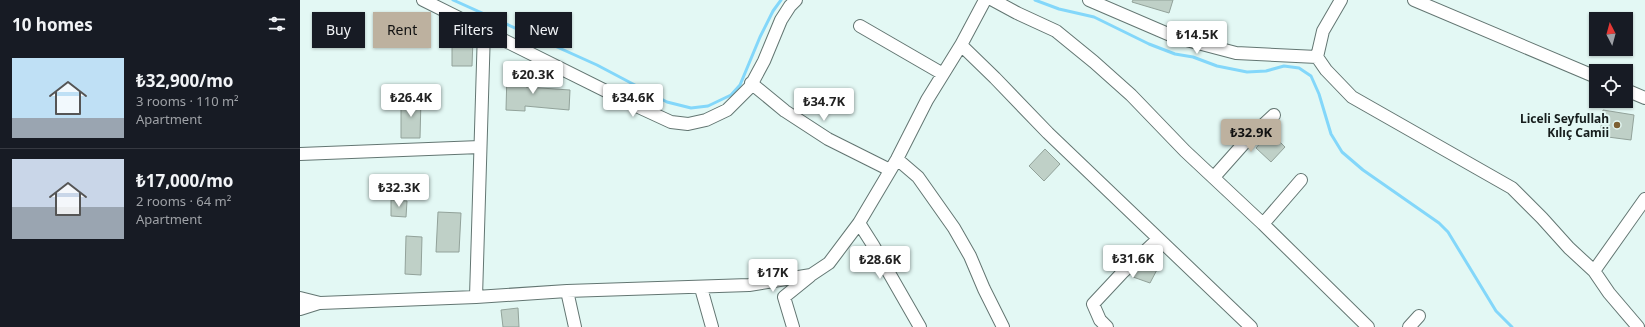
<!DOCTYPE html>
<html lang="en">
<head>
<meta charset="utf-8">
<style>
	:root { --surface:#171b24; --page:#20242c; --text:#f1f3f6; --muted:#9ea1a6; --line:#363941; --accent:#bdb19f }
	body { margin:0; font-family:"Noto Sans",sans-serif; background:var(--page); color:var(--text); height:100vh; display:flex; flex-direction:column; font-size:15px; white-space:nowrap }
	* { box-sizing:border-box; margin:0 }
	p { font-size:13px; color:var(--muted) }
	.icon { flex:none; width:22px; height:22px; fill:none; stroke:currentColor; stroke-width:2; stroke-linecap:round; stroke-linejoin:round }
	.map { position:relative; flex:1; overflow:hidden }
	.drawer { display:flex; flex-direction:column; background:var(--surface); width:300px }
	.drawer>* { flex:none }
	.top-card { position:absolute; left:12px; top:12px; width:380px; height:36px; display:flex; gap:8px }
	.needle { width:26px; rotate:354deg }
	.controls { position:absolute; left:1289px; top:12px; display:grid; gap:8px }
	.controls a { display:grid; place-items:center; width:44px; height:44px; border-radius:0px; background:var(--surface); box-shadow:0 1px 3px #0004; font-size:20px }
	.price { position:absolute; translate:-50% -34px; padding:0 9px; border-radius:4px; background:#fff; color:#222; font-size:13px; line-height:26px; filter:drop-shadow(0 1px 2px #0008) }
	.price::after { content:''; position:absolute; left:50%; top:24px; width:12px; height:9px; margin-left:-6px; background:inherit; clip-path:polygon(0 0,100% 0,50% 100%) }
	.price.on { background:var(--accent); color:#111 }
	ul { padding:0; list-style:none }
	li { display:flex; align-items:center; gap:12px; height:100px; padding:0 12px }
	li+li { border-top:1px solid var(--line) }
	li span { display:grid; place-items:center; flex:none; width:112px; height:80px; border-radius:0px; color:#555 }
	li>.icon { margin-inline-start:auto }
	span .icon { width:48px; height:48px; fill:#fffc; stroke-width:1 }
	li b { font-size:17px }
	h2 { display:flex; justify-content:space-between; align-items:center; height:48px; padding:0 12px; font-size:17px }
	.pill { padding:0 14px; border-radius:0px; background:var(--surface); box-shadow:0 1px 3px #0004; font-size:14px; line-height:36px }
	.pill.on { background:var(--accent); color:#111 }
	main { display:flex; flex:1; min-height:0 }
	.map>svg:first-child { display:block }
	.lines { fill:none; stroke-linecap:round; stroke-linejoin:round }
	.stream { stroke:#83d7fa; stroke-width:3 }
	.building { fill:#bfd0c7; stroke:#92a29a }
	.minor-casing { stroke:#637672; stroke-width:14 }
	.minor { stroke:#fff; stroke-width:12 }
	.poi-dot { fill:#7d6134; stroke:#e3f8f4; stroke-width:1.5 }
	.labels { text-anchor:middle; dominant-baseline:central; stroke-width:4; stroke-linejoin:round; paint-order:stroke }
	.poi-label { font-size:12px; font-weight:bold; fill:#161d1c; stroke:#e3f8f4; text-anchor:end }
</style>
</head>
<body>
<main>
<section class="drawer">
<h2>10 homes<svg class="icon" aria-label="filters" viewBox="0 0 24 24"><path d="M4 7h16M4 17h16"/><circle cx="9" cy="7" r="2"/><circle cx="15" cy="17" r="2"/></svg></h2>
<ul>
<li><span style="background:linear-gradient(#bfe0f5 75%,#9aa5b1 0)"><svg class="icon" aria-label="home" viewBox="0 0 24 24"><path d="M3 11l9-7 9 7M6 9v11h12V9"/></svg></span><div><b>₺32,900/mo</b><p>3 rooms · 110 m²</p><p>Apartment</p></div></li>
<li><span style="background:linear-gradient(#c9d6e8 60%,#9aa5b1 0)"><svg class="icon" aria-label="home" viewBox="0 0 24 24"><path d="M3 11l9-7 9 7M6 9v11h12V9"/></svg></span><div><b>₺17,000/mo</b><p>2 rooms · 64 m²</p><p>Apartment</p></div></li>
</ul>
</section>
<div class="map">
<svg width="1345" height="327" viewBox="0 0 1345 327">
	<rect width="100%" height="100%" fill="#e3f8f4"/>
	<g class="lines">
		<path class="stream" d="M153,0L297,65L367,102L391,108L408,106L431,95L440,85L460,37L473,11L481,0
			M735,0L759,9L794,17L849,44L875,54L893,57L917,66L947,72L966,71L984,66L999,68L1011,76L1019,94L1031,134L1042,152L1063,170L1139,223L1148,232L1196,311L1212,327"/>
	</g>
	<path class="building" d="M833,0H873L869,13L832,2Z
		M152,38L173,39L172,66H152Z
		M207,73H226V87L270,90L269,110L225,106V111L206,110Z
		M101,99H121L120,138H101Z
		M1303,110L1334,115L1331,140L1300,136Z
		M970,132L985,147L971,162L956,148Z
		M745,149L760,164L744,181L729,166Z
		M91,200L107,201L106,217L91,216Z
		M138,212L161,213L159,252H136Z
		M106,236L122,237L121,275L105,274Z
		M848,259L860,264L850,283L833,277L835,271Z
		M218,308L219,327H203L201,310Z"/>
	<g class="lines">
		<g class="minor-casing">
			<path id="minor" d="M123,0L332,104L371,122L388,124L406,120L427,110L450,87L464,61L481,20L490,6L496,0
				M693,0L717,13L756,31L794,62L831,95L885,151L963,224L1068,327
				M789,0L875,37L936,53L1017,57L1026,70L1052,97L1212,188L1242,218L1269,248L1294,271L1309,293L1338,327
				M1114,0L1296,77
				M560,26L643,74
				M661,45L695,78L748,133L951,327
				M1017,57L1023,31L1041,0
				M451,83L485,111L528,139L590,170
				M1326,90L1345,98
				M0,154L180,147
				M597,159L618,177L654,228L670,256L684,289L703,327
				M914,177L946,141L974,115
				M559,223L573,245L620,327
				M963,224L1001,180
				M1294,271L1345,199
				M401,288L412,327
				M267,291L275,327
				M176,297L184,30
				M0,298L20,303L176,297L267,291L449,285L511,275L529,263L559,223L597,159L627,100L661,45L685,0
				M0,309L19,303
				M493,327L484,297L510,276
				M807,327L800,320L793,304L822,273L858,239
				M1109,327L1119,316"/>
		</g>
		<use href="#minor" class="minor"/>
	</g>
	<circle class="poi-dot" cx="1317" cy="125" r="4"/>
	<g class="labels">
		<g class="poi-label">
			<text x="1309" y="118">Liceli Seyfullah<tspan x="1309" dy="14">Kılıç Camii</tspan></text>
		</g>
	</g>
</svg>
<div class="controls">
<a><svg class="needle" viewBox="-14 -14 28 28"><path d="M0-13l5 13h-10z" fill="#e53935"/><path d="M0 13l5-13h-10z" fill="#9ea1a6"/></svg></a>
<a><svg class="icon" aria-label="locate" viewBox="0 0 24 24"><circle cx="12" cy="12" r="6"/><path d="M12 2v4M12 18v4M2 12h4M18 12h4"/></svg></a>
</div>
<b class="price" style="left:897px;top:55px">₺14.5K</b>
<b class="price" style="left:233px;top:95px">₺20.3K</b>
<b class="price" style="left:111px;top:118px">₺26.4K</b>
<b class="price" style="left:333px;top:118px">₺34.6K</b>
<b class="price" style="left:524px;top:122px">₺34.7K</b>
<b class="price on" style="left:951px;top:153px">₺32.9K</b>
<b class="price" style="left:99px;top:208px">₺32.3K</b>
<b class="price" style="left:833px;top:279px">₺31.6K</b>
<b class="price" style="left:580px;top:280px">₺28.6K</b>
<b class="price" style="left:473px;top:293px">₺17K</b>
<div class="top-card">
<a class="pill">Buy</a>
<a class="pill on">Rent</a>
<a class="pill">Filters</a>
<a class="pill">New</a>
</div>
</div>
</main>
</body>
</html>
